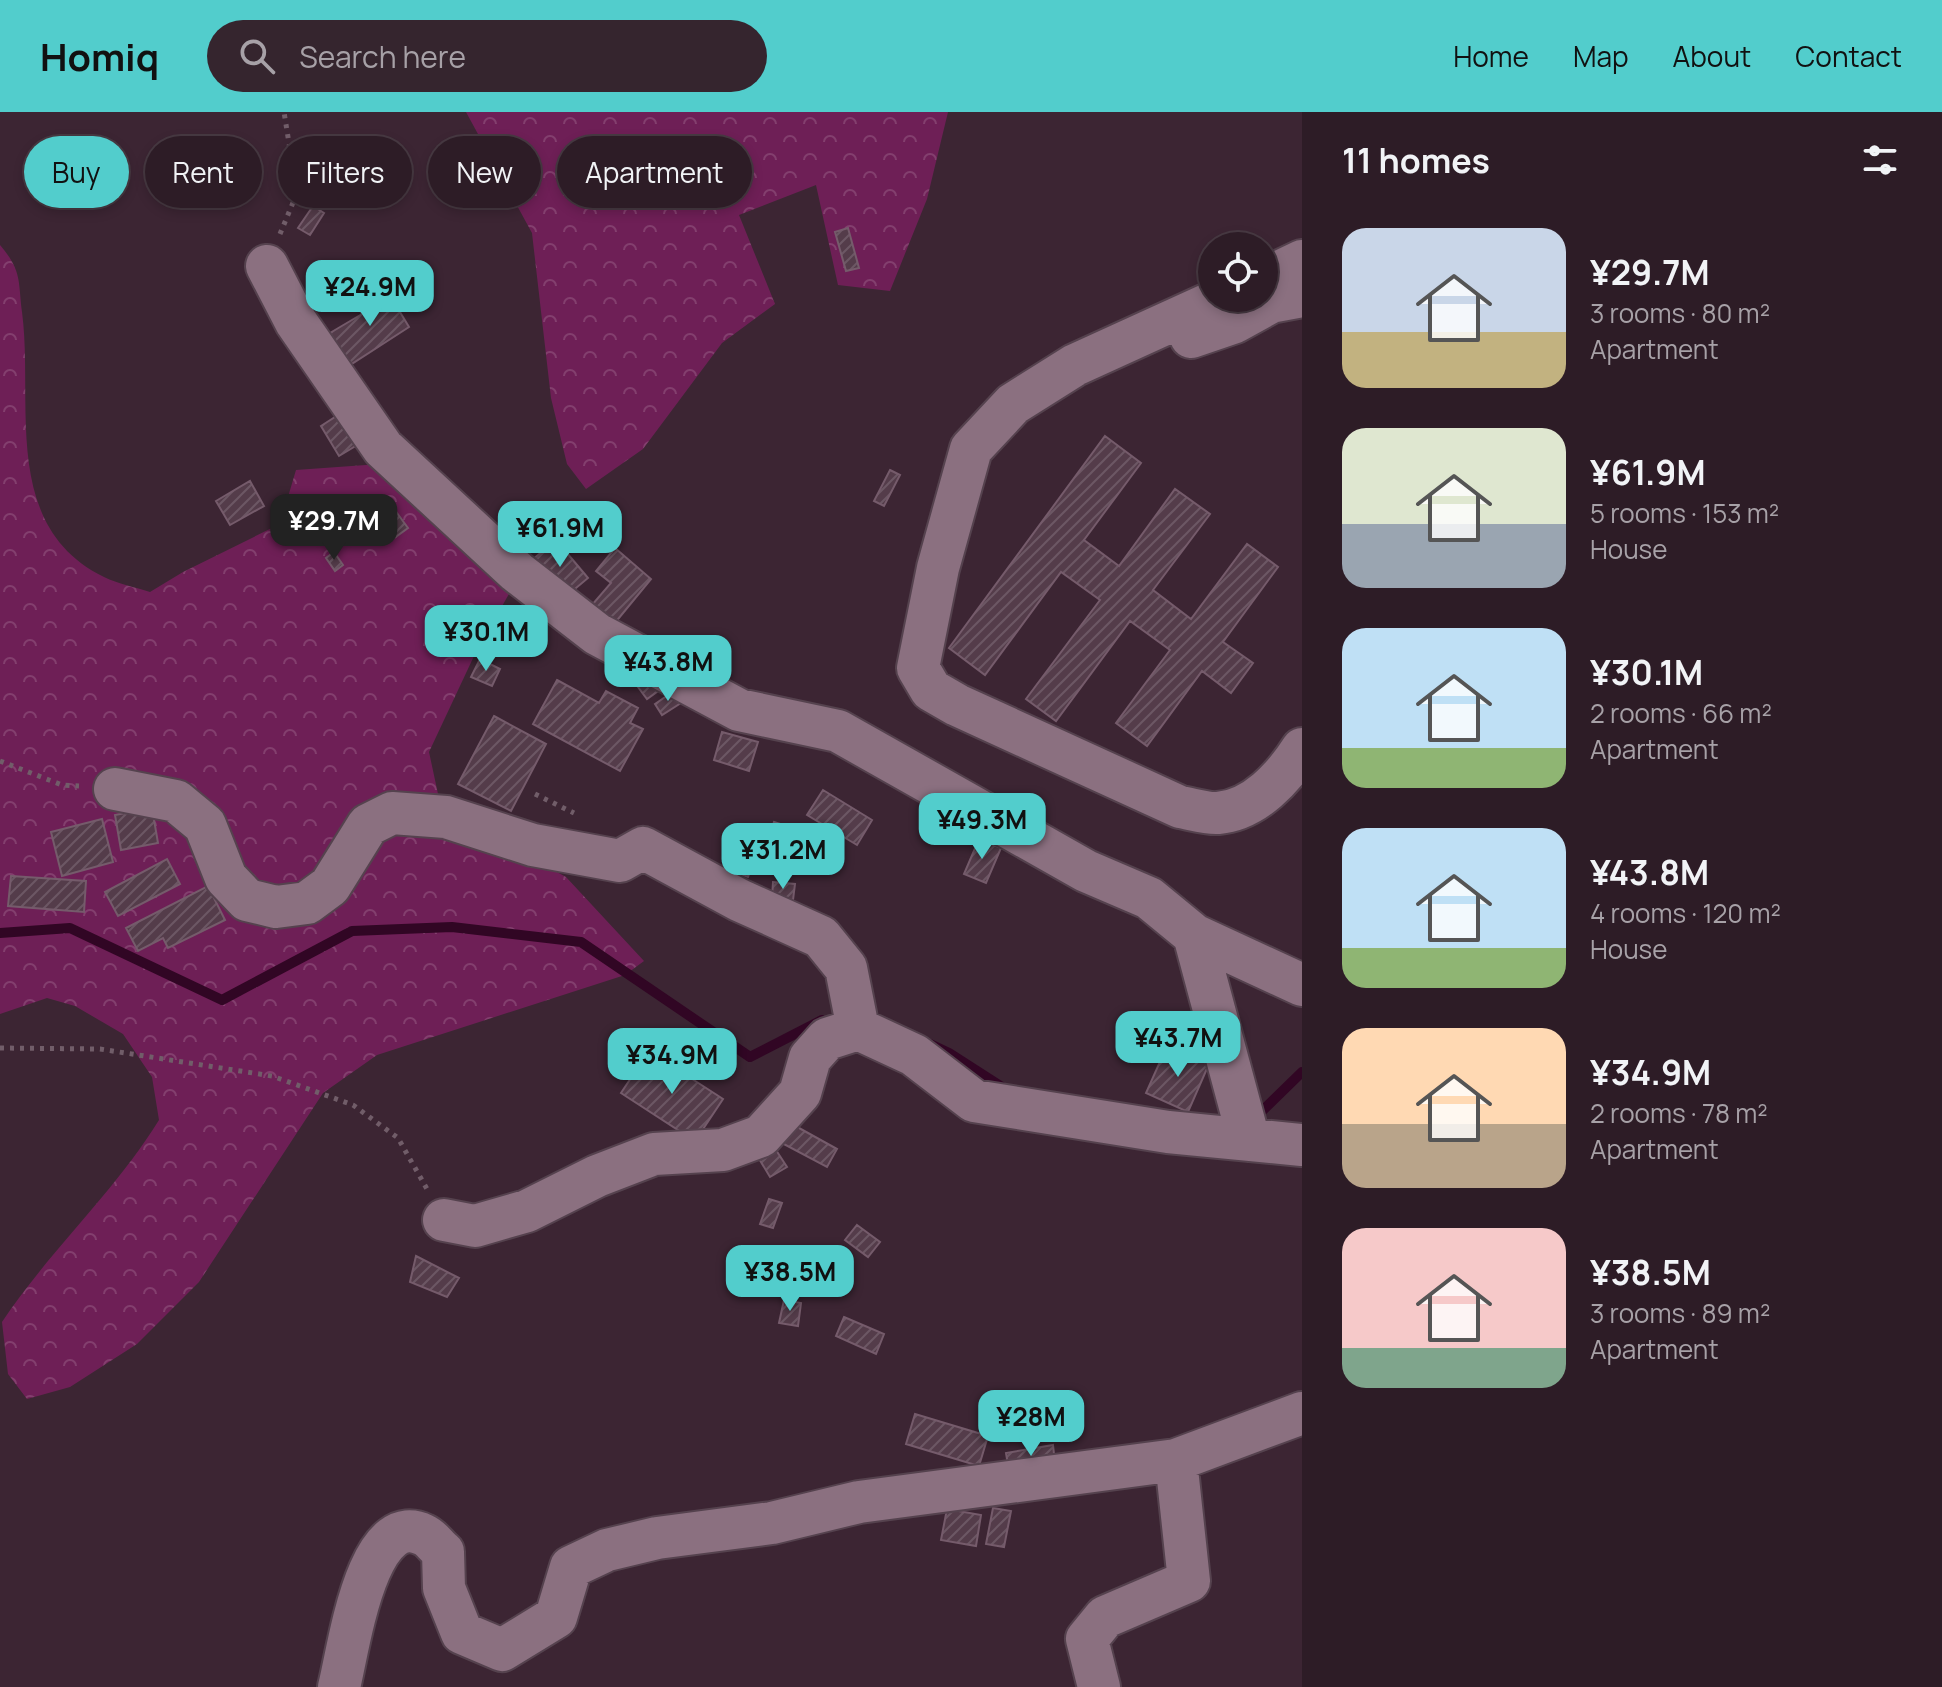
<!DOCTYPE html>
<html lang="en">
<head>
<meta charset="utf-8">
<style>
	:root { --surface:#2d1c26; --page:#35252e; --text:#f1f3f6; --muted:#a7a1a7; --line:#483a43; --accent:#52cdcc }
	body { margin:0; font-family:Manrope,sans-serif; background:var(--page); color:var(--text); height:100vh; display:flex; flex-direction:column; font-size:30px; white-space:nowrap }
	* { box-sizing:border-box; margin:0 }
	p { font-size:26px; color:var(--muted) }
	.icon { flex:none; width:44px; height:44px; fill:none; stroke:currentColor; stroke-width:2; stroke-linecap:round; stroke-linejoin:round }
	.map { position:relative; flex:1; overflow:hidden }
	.drawer { display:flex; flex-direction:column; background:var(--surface); width:640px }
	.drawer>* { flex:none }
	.top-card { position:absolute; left:24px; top:24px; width:760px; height:72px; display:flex; gap:16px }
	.buttons { position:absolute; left:1198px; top:120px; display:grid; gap:16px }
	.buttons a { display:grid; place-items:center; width:80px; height:80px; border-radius:50%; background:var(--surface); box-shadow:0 4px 12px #0003,0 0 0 2px var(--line); font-size:40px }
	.price { position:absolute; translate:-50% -68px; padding:0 18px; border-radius:16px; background:var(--accent); color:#111; font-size:26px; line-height:52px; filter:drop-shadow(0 2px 4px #0008) }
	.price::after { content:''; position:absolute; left:50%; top:48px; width:24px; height:18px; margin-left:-12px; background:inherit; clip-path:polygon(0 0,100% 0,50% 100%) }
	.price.active { background:#222; color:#fff }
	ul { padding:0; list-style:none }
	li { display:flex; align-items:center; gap:24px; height:200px; padding:0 40px }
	li span { display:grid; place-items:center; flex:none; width:224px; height:160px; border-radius:24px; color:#555 }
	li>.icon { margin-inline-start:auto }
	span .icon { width:96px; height:96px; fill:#fffc; stroke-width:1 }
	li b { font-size:34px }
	h2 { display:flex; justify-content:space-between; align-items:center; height:96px; padding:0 40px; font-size:34px }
	.chip { padding:0 28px; border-radius:36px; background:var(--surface); box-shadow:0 4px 12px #0003,0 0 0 2px var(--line); font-size:28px; line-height:72px }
	.chip.active { background:var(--accent); color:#111 }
	header { display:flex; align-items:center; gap:48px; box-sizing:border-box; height:112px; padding:0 40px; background:var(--accent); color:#111 }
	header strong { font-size:38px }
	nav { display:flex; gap:44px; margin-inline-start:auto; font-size:28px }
	.search { width:560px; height:72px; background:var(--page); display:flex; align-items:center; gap:20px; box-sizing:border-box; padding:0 28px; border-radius:44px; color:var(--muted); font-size:30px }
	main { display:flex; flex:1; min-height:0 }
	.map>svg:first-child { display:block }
	.forest { fill:url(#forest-crowns) }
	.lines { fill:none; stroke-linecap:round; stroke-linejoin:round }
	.stream { stroke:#310624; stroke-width:10 }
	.building { fill:url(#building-hatch); stroke:#755b6b; stroke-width:2 }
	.minor-casing { stroke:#55424e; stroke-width:46 }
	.path { stroke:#715d69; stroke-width:5; stroke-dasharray:4 6; stroke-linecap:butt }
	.minor { stroke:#8b7080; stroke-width:42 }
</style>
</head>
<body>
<header>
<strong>Homiq</strong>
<div class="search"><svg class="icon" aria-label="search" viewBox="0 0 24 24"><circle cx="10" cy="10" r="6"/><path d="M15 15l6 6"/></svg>Search here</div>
<nav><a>Home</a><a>Map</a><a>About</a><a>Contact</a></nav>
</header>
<main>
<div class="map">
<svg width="1302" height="1575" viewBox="0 0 1302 1575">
	<defs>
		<pattern id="forest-crowns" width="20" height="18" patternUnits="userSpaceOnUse" patternTransform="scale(2)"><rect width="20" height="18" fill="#6e1f56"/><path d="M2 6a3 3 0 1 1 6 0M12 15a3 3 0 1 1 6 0" fill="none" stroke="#833f6e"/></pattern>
		<pattern id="building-hatch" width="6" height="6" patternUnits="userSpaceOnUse" patternTransform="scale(2)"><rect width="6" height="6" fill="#543c4a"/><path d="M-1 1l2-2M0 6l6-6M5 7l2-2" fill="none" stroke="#6c5764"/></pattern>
	</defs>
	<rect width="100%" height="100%" fill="#3c2533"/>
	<path class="forest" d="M466,0H948L927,87L890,179L838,173L816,73L739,103L775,192L722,231L643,337L586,377L567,352L551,286L532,121Z
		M0,133C22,159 18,168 22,200C34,292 0,414 104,465C118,472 135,475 150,480L183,460L280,412L296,358L408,350L510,480L474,544L429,640L441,696L566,765L644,849L625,863L377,943L323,981L199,1170L137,1232L70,1275L27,1287L8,1262L2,1210C50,1138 114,1081 159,1008L152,965L123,922L75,894L47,886L0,902Z"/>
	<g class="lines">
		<path class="stream" d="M0,821L70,816L222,888L352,819L452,815L581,830L750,945L822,908
			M930,932L949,941L1005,977
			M1255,1006L1302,960"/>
	</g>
	<path class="building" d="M313,94L324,101L310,123L298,116Z
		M848,116L859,156L846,159L835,120Z
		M408,160L417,173L406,181L397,168Z
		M386,177L409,215L350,253L330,221L362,202L358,195Z
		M346,298L364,329L339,344L321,314Z
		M1105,324L1141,351L1084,428L1119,454L1175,377L1210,402L1153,478L1191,507L1247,432L1278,455L1223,530L1253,551L1231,581L1202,559L1147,634L1116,611L1170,538L1130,509L1056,609L1026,587L1100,488L1061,460L985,563L949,536Z
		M890,358L900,363L884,394L874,389Z
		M250,369L264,394L230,413L216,389Z
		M397,401L408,416L390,429L379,414Z
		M556,428L588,466L564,486L532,448Z
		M615,436L651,467L614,512L592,493L611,471L596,459Z
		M334,440L343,453L335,459L326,446Z
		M480,547L500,557L492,574L471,565Z
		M653,565L661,577L647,587L638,575Z
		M557,568L599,591L606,579L638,596L630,611L643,617L620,659L533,612Z
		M674,579L681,591L662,603L655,592Z
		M494,604L546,632L511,699L458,672Z
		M722,620L758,630L749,659L714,648Z
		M823,678L872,708L857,733L807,703Z
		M152,696L158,731L121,738L115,703Z
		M102,707L113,750L62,764L51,720Z
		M774,710L799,718L792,740L767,732Z
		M743,713L764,721L748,765L728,757Z
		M979,727L1001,736L986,771L964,762Z
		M167,747L180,772L118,804L105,780Z
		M11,764L86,769L84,800L8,794Z
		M773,770L795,772L793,788L772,787Z
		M208,774L225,808L168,836L163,826L138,839L126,816Z
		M1167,934L1209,952L1188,1000L1146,981Z
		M649,939L723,987L695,1029L621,981Z
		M790,1011L837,1037L827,1055L780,1030Z
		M774,1035L787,1055L770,1065L758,1045Z
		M769,1087L782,1091L773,1116L760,1112Z
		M857,1113L880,1130L868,1145L845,1128Z
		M416,1144L459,1166L447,1185L410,1170Z
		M784,1188L801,1191L798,1214L779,1211Z
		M844,1205L884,1222L876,1242L836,1224Z
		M915,1302L988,1324L979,1354L906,1332Z
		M1053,1333L1055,1351L1009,1359L1006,1341Z
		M993,1396L1011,1399L1004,1435L986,1432Z
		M947,1397L981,1403L976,1434L941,1428Z"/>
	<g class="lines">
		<g class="minor-casing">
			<path id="minor" d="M267,154L296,210L383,336L517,460L597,522L739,598L838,619L1086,759L1149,786L1194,823L1249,1028
				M1264,167L1302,149
				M1222,186L1075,253L1013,292L971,337L938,456L918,556L931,578L957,593L1180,695C1192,697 1207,702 1218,701C1255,698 1284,665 1302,637
				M1191,225L1235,210L1271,190L1302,184
				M115,677L176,689L205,713L226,766L247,788L276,795L307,791L330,774L368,713L392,701L446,705L533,733L620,749L643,736L739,788L821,825L846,856L858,917
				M1194,823L1302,873
				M444,1108L475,1114L527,1099L597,1064L654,1042L723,1038L761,1024L800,981L810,946L827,927L858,917L914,943L974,989L1168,1020L1302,1033
				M339,1575C348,1542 366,1394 424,1423C431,1426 437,1435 443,1440L444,1476L462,1521L502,1538L556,1505L571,1455L607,1438L657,1426L772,1411L859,1390L1176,1348L1302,1301
				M1099,1575L1087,1527L1105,1505L1189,1469L1176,1348"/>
		</g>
		<path class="path" d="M280,122L297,81L284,0
			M0,649L62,673L79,674
			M535,682L574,701
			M0,936L100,937L272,964L353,993L398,1026L427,1077"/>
		<use href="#minor" class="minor"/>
	</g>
</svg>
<div class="buttons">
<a><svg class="icon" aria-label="locate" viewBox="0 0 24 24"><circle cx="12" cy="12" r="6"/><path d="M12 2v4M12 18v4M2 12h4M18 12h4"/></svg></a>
</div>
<b class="price" style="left:370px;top:216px">¥24.9M</b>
<b class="price active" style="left:334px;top:450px">¥29.7M</b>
<b class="price" style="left:560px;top:457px">¥61.9M</b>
<b class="price" style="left:486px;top:561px">¥30.1M</b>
<b class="price" style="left:668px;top:591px">¥43.8M</b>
<b class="price" style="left:982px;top:749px">¥49.3M</b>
<b class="price" style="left:783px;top:779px">¥31.2M</b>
<b class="price" style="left:1178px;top:967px">¥43.7M</b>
<b class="price" style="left:672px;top:984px">¥34.9M</b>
<b class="price" style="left:790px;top:1201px">¥38.5M</b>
<b class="price" style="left:1031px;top:1346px">¥28M</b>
<div class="top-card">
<a class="chip active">Buy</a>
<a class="chip">Rent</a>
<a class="chip">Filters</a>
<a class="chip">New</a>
<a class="chip">Apartment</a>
</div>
</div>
<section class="drawer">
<h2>11 homes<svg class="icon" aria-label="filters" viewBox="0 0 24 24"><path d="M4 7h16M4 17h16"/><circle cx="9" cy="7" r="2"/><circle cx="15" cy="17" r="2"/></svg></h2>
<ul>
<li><span style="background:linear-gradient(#c9d6e8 65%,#c2b280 0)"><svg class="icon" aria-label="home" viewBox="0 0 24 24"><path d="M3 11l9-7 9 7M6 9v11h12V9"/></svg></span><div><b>¥29.7M</b><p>3 rooms · 80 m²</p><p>Apartment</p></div></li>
<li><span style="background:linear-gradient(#dfe7d0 60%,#9aa5b1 0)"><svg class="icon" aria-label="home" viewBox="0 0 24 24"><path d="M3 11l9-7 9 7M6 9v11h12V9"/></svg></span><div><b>¥61.9M</b><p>5 rooms · 153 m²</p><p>House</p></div></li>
<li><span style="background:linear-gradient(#bfe0f5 75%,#8fb573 0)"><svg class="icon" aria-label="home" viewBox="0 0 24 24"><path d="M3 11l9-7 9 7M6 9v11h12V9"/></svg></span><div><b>¥30.1M</b><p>2 rooms · 66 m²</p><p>Apartment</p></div></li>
<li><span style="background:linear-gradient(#bfe0f5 75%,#8fb573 0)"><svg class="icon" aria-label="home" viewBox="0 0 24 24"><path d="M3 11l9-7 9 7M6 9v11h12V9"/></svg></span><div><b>¥43.8M</b><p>4 rooms · 120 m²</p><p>House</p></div></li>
<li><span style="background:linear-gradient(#ffd9b3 60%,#b9a48a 0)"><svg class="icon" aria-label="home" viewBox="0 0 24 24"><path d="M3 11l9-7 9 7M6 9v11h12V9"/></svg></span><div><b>¥34.9M</b><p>2 rooms · 78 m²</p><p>Apartment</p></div></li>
<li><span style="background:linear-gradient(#f6c9c9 75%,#7fa58c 0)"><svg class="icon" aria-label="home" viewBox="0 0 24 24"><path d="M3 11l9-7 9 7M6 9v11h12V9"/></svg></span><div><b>¥38.5M</b><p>3 rooms · 89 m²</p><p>Apartment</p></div></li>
</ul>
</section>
</main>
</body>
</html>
